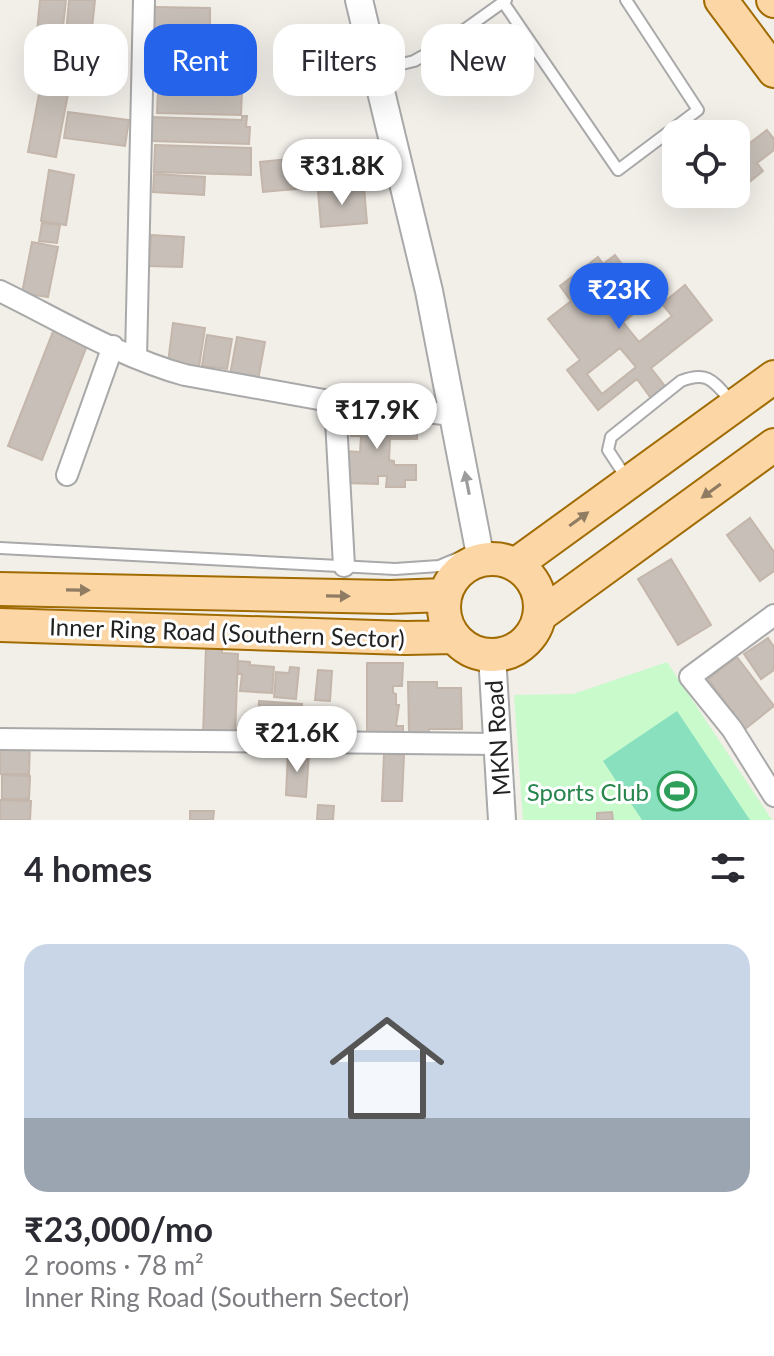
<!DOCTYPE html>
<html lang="en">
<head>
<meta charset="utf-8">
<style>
	:root { --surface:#fff; --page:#f7f7f7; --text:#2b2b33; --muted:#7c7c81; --accent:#2563eb }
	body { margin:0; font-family:Lato,sans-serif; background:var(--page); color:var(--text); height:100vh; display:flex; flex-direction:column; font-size:30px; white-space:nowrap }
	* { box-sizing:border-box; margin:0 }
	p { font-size:26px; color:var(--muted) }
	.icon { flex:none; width:44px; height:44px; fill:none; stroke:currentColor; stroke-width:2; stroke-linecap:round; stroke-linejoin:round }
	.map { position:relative; height:820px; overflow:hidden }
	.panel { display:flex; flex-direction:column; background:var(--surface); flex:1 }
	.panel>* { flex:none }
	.banner { position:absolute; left:24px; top:24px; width:726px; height:72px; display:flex; gap:16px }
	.buttons { position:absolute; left:662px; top:120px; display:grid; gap:16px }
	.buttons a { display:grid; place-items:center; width:88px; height:88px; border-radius:16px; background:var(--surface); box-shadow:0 8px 32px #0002; font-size:40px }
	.price { position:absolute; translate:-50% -68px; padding:0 18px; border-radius:28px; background:#fff; color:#222; font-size:26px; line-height:52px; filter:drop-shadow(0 2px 4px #0008) }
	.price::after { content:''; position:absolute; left:50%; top:48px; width:24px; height:18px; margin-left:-12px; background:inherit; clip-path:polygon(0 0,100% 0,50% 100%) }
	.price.current { background:var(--accent); color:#fff }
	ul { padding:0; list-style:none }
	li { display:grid; align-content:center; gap:16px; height:424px; padding:0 24px }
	li span { display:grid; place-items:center; height:248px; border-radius:24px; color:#555 }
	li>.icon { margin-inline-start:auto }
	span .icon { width:144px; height:144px; fill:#fffc; stroke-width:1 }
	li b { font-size:34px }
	h2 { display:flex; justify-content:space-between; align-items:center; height:96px; padding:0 24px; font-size:34px }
	.pill { padding:0 28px; border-radius:24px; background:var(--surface); box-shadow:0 8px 32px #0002; font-size:28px; line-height:72px }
	.pill.current { background:var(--accent); color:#fff }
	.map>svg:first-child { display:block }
	.park { fill:#c8facc }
	.pitch { fill:#88e0be }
	.building { fill:#c7bfb8; stroke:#c4b6ab; stroke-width:2; fill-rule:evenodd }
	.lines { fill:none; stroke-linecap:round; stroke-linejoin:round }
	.service-casing { stroke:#a9a9a9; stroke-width:14 }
	.minor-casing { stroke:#a9a9a9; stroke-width:24 }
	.tertiary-casing { stroke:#a9a9a9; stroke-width:30 }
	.primary-casing { stroke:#a06b00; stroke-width:36 }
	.service { stroke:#fff; stroke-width:10 }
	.minor { stroke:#fff; stroke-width:20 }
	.tertiary { stroke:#fff; stroke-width:26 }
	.primary { stroke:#fcd6a4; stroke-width:32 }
	.oneway { fill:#9c9c9c }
	.oneway2 { fill:#8f7c63 }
	.labels { text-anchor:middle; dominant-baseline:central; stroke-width:6; stroke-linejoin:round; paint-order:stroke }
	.street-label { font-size:24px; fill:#222; stroke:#fff }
	.leisure-label { font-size:24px; fill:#27864d; stroke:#fff; text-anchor:end }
</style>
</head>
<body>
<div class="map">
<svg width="774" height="820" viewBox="0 0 774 820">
	<rect width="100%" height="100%" fill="#f2efe9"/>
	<path class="park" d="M667,662L772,820H523L514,695L573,694Z"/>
	<path class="pitch" d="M677,711L750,820H642L603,761Z"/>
	<path class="building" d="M40,0H66L62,35L37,32Z
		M69,0H95L91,37L66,34Z
		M154,7L210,8V31L154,30Z
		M159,31L212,33V62L158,61Z
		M161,62L208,63L207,89L160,88Z
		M158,88L242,91L241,115L157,113Z
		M40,89L68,94L56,157L28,152Z
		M68,112L129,120L125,146L64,138Z
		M242,116H247L246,127H250L249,144L151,141V117L242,120Z
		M767,130L774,139V150L757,163L763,171L737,192L736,146L739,143L743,148Z
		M155,145L251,148V175L154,172Z
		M360,152L363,183L263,192L260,162Z
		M49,170L74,175L66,225L41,221Z
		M154,174L205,177L204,195L153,192Z
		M364,187L367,223L321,227L318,191Z
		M42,223L60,225L57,243L39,241Z
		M151,235L184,237L182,267L149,266Z
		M32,242L58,247L48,297L22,293Z
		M615,255L646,296L632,307L636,312L623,322L639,342L672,316L662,304L685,285L712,320L651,368L668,390L653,401L637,379L598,410L567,370L580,360L548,319L571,301L560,286L598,257L603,264ZM620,348L636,367L602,394L587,374Z
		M173,323L205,328L199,367L168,363Z
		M56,324L90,338L42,460L8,446Z
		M207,335L232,339L227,369L202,366Z
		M237,337L265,342L258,380L230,375Z
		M346,414H377V422H398V417H410L409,424H417V439H390L389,460L394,461V465H416V480H405V487H386L387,476H378V484L344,483L345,451L360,452L361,436H351V431H346Z
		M750,518L774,552V571L760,581L727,535Z
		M671,559L711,625L678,645L638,579Z
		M768,638L774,647V670L761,679L744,654Z
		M206,646L222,647V653L238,654L235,738L203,737Z
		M737,657L774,706L745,729L708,679Z
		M238,661L250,662V665L274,667L272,693L240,691L242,674L238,673Z
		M367,663H403L402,686H393V693L396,694V705H399L396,726H403V739H367Z
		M290,667L299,668L296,699L274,697L276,672L289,673Z
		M318,670L332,671L330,701L315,700Z
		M408,682H437V688H461L462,729H429V733H409Z
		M259,701L302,704L300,735L257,732Z
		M317,709L333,710L331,739L315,738Z
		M0,741H30L29,774H0Z
		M288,752L309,753L306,797L286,795Z
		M384,754L404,755L402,801H382Z
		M2,775L30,776L29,799H2Z
		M0,800L31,801L30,820H0Z
		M318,805L334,806L333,820H317Z
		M190,811H214L213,820H190Z
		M612,812L613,820H597V813Z"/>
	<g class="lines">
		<g class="service-casing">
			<path id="service" d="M503,2L618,170L698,110L626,0
				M378,70L414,61L443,45L506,0
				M627,479L608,450L611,437L681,381C708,370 714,382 731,401
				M0,548L395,569L439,566L477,550"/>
		</g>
		<g class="minor-casing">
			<path id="minor" d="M0,291C59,320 122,358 185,375L335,402L453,415
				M136,358L144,0
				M335,402L344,566
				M67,475L113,346
				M774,615L690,677L732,729L774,796
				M0,739L498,744"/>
		</g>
		<g class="tertiary-casing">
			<path id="tertiary" d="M359,0L429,291L481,560
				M492,655L502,820"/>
		</g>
		<g class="primary-casing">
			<path id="primary" d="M721,0L774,71
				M773,0L774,1
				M444 607a48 48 0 1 1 96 0a48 48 0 1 1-96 0Z
				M515,565L774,377
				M0,589L390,597L445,595
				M539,616L774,445
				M0,625L406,638L454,637"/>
		</g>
		<use href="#service" class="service"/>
		<use href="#minor" class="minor"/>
		<use href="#tertiary" class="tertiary"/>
		<use href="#primary" class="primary"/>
	</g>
	<defs><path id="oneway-solid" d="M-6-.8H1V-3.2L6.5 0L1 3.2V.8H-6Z" transform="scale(2)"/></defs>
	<use class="oneway" href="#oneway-solid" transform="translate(467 483) rotate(-101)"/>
	<g class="oneway2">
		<use href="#oneway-solid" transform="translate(711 491) rotate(144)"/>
		<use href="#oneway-solid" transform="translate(579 519) rotate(-36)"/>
		<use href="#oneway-solid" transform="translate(78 590) rotate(1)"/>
		<use href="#oneway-solid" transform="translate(338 596) rotate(1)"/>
	</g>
	<defs>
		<g id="stadium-ring" transform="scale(2)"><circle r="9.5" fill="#fff" stroke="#2e9e5b" stroke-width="1.5"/><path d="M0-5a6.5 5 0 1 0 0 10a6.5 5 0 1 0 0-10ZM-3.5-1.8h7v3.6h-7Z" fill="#2e9e5b"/></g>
	</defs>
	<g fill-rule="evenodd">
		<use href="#stadium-ring" x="677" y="791"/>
	</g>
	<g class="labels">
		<g class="street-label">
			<text transform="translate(227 632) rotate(2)">Inner Ring Road (Southern Sector)</text>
			<text transform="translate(497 738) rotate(-94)">MKN Road</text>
		</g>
		<g class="leisure-label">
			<text x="649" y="791">Sports Club</text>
		</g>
	</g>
</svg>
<div class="buttons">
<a><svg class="icon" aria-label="locate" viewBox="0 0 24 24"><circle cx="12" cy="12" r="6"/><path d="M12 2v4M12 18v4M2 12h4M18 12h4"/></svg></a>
</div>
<b class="price" style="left:342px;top:207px">₹31.8K</b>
<b class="price current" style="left:619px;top:331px">₹23K</b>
<b class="price" style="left:377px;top:451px">₹17.9K</b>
<b class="price" style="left:297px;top:774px">₹21.6K</b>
<div class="banner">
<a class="pill">Buy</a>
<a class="pill current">Rent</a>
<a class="pill">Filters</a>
<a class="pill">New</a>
</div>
</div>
<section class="panel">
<h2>4 homes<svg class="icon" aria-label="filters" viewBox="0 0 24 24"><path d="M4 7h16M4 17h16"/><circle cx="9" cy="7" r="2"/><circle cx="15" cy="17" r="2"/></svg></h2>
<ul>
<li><span style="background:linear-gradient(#c9d6e8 70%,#9aa5b1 0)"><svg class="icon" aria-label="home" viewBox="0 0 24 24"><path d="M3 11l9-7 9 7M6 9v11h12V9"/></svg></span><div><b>₹23,000/mo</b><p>2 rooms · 78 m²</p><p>Inner Ring Road (Southern Sector)</p></div></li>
</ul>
</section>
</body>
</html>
